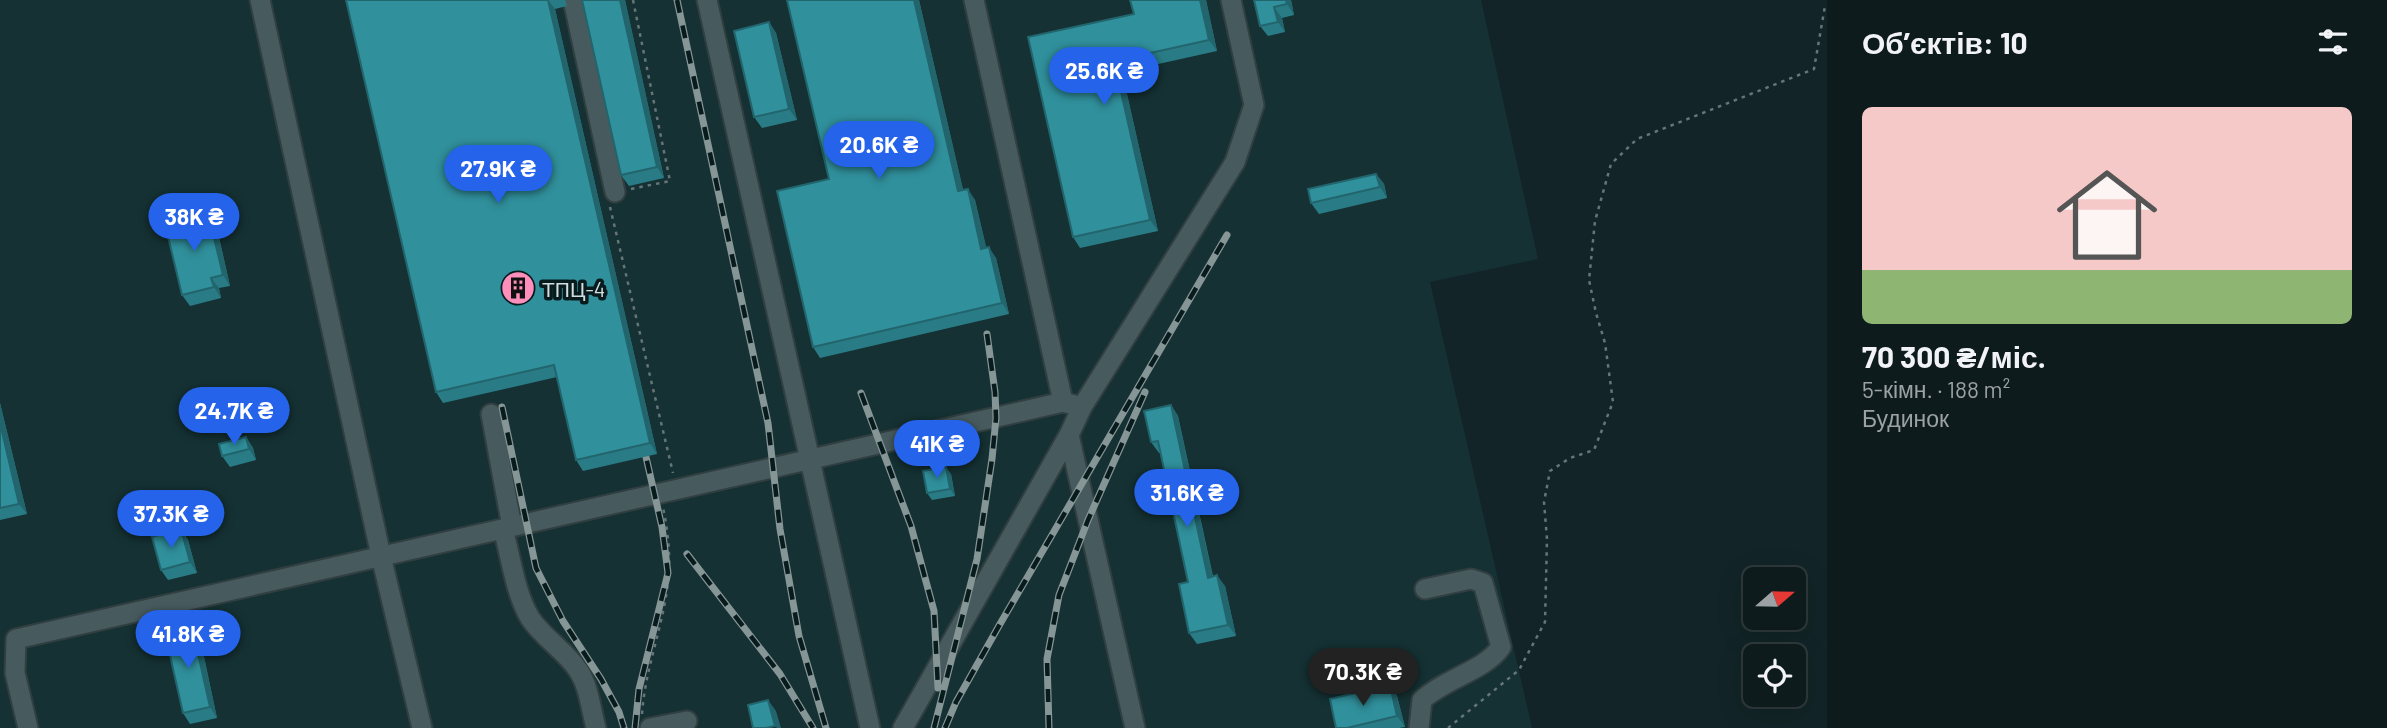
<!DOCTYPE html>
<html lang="uk">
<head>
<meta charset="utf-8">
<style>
	:root { --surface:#0e1b1d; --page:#1c282a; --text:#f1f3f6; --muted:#9ba1a4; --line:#2e393b; --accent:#2563eb }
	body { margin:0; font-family:Barlow,sans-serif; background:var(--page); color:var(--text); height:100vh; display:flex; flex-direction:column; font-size:26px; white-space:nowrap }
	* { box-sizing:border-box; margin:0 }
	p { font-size:23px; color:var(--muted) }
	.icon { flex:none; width:38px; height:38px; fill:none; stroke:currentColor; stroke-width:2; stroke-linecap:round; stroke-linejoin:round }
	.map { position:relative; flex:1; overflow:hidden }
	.sheet { display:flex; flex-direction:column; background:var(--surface); width:560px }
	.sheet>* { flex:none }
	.needle { width:46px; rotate:70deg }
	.fabs { position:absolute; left:1743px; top:567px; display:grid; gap:14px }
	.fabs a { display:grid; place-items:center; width:63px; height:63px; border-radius:10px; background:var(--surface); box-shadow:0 7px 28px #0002,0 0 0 2px var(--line); font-size:35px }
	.price { position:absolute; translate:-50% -60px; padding:0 16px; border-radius:24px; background:var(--accent); color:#fff; font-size:23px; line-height:46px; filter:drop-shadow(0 2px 4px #0008) }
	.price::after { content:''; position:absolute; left:50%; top:42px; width:21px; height:16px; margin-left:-10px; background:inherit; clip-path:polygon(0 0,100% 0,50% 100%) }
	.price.on { background:#222; color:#fff }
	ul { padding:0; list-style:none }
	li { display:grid; align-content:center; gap:14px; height:371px; padding:0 35px }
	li+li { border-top:2px solid var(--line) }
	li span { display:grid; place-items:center; height:217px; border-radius:10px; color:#555 }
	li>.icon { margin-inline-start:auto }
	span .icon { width:126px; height:126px; fill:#fffc; stroke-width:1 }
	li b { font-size:30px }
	h2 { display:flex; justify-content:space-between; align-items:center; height:84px; padding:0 35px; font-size:30px }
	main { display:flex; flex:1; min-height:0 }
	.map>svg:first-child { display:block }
	.built { fill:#153133 }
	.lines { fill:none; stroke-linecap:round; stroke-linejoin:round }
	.minor-casing { stroke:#323f41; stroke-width:23 }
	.path { stroke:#667578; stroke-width:2.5; stroke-dasharray:3.5 5; stroke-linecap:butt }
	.minor { stroke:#475b5e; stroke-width:19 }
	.rail-casing { stroke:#869596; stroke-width:7 }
	.rail { stroke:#081b1d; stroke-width:4.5; stroke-dasharray:13; stroke-linecap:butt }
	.wall { fill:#297c86 }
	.shaded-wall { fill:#22656d }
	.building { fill:#30909c; stroke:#22656d; stroke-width:2 }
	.labels { text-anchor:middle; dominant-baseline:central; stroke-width:7; stroke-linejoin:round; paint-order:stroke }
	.poi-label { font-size:21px; fill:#d1ddde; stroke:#081b1d; text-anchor:start }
</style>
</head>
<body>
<main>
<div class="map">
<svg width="1827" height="728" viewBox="0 0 1827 728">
	<rect width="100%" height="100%" fill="#122427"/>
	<path class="built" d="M0,0H1481L1538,259L1430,282L1532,728H0Z"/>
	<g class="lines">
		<g class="minor-casing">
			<path id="minor" d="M260,0L381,556L422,728
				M573,0L615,192
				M707,0L870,728
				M974,0L1063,402
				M491,414L512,527
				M1069,435L1135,728
				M503,529C511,557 515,593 530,618C543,638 566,651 578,670C589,686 591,710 596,728
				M28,728L15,673L16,639L1063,402L1082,407
				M650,728L687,721
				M903,728L1069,435L1082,407L1235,162L1254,105L1231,0
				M1419,728L1422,700C1446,678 1484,671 1501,647L1483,583L1471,579L1425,589"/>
		</g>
		<path class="path" d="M631,189L670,181L633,0
			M610,207L673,473
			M642,714C645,669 663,627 668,582C671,557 668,532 663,507
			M1448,728L1519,670L1545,622L1547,539L1544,502L1550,471L1570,458L1594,450L1613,402L1605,343L1596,313L1589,280L1595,221L1611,164L1637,139L1814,69L1825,6"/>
		<use href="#minor" class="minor"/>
		<g class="rail-casing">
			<path id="rail" d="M677,0L768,423L780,529L799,636L826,728
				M861,393L911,526L934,611L938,688
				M502,407L536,568L563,621L601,679L619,712L624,728
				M687,554L780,674L813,728
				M635,728L639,689L668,573L662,527L646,457
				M934,728L977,559L992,459L996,418L995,392L987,334
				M945,728L956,702L1000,624L1227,235
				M1049,728L1047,659L1059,595L1088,520L1145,392"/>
		</g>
		<use href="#rail" class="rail"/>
	</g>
	<path class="wall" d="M346,0H565L567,6L555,9L657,454L583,471L576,460L557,377L443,403L436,392Z
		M582,0H625L664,178L629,186L621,175Z
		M787,0H919L963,190L975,200L986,247L996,258L1009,314L820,358L813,347L829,179Z
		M1206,0L1217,51L1122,72L1158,231L1080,248L1073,237L1028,37Z
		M1254,0H1291L1294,15L1282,18L1285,32L1268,36L1260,26Z
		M769,22L776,33L797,120L762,128L754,117Z
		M1376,174L1384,184L1387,198L1319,214L1311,203Z
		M216,224L230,286L219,288L221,298L190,306L182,295Z
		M0,403L27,514L0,520Z
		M1171,405L1178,416L1213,576L1225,586L1236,636L1197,644L1189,633L1188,582L1160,453H1159L1151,442Z
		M246,437L253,448L256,460L230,467L222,456Z
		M951,474L955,496L932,500L927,493Z
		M181,529L188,540L197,573L168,580L161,570Z
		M200,638L217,718L190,724L183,713Z
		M1390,685L1397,696L1405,727L1399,728H1336Z"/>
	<path class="shaded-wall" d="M548,0L555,9L657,454L650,443Z
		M620,0H625L664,178L657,167Z
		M914,0H919L966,202L958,191Z
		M1200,0H1206L1217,51L1209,40Z
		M1286,0H1291L1294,15L1287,4Z
		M1274,7L1282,18L1285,32L1278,22Z
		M769,22L776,33L797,120L789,109Z
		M1114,61L1122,72L1158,231L1150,220Z
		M1376,174L1384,184L1387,198L1380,187Z
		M968,189L975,200L989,259L981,249Z
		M208,213L216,224L230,286L223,275Z
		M989,247L996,258L1009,314L1002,303Z
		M211,278L219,288L221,298L214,287Z
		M0,403L27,514L19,504L0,423Z
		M1171,405L1178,416L1215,588L1208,578Z
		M246,437L253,448L256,460L249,449Z
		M946,467L951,474L955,496L950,489Z
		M181,529L188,540L197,573L190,562Z
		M1217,575L1225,586L1236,636L1228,625Z
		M192,627L200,638L217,718L210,707Z
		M1390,685L1397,696L1405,727L1397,716Z
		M768,700L776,711L781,728H777L775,726Z"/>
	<path class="building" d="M346,0H548L650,443L576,460L554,365L436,392Z
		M582,0H620L657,167L621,175Z
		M787,0H914L958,191L968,189L981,249L989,247L1002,303L813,347L777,191L829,179Z
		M1130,0H1200L1209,40L1114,61L1150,220L1073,237L1028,37L1134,14Z
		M1254,0H1286L1287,4L1274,7L1278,22L1260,26Z
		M769,22L789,109L754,117L734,31Z
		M1376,174L1380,187L1311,203L1308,189Z
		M208,213L223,275L211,278L214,287L182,295L165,224Z
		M1171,405L1208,578L1217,575L1228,625L1189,633L1179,584L1188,582L1158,441L1151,442L1144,411Z
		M0,423L19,504L0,508Z
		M246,437L249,449L222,456L219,444Z
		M946,467L950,489L927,493L923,471Z
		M181,529L190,562L161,570L152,537Z
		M192,627L210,707L183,713L165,633Z
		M1390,685L1397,716L1347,728H1336L1330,699Z
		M768,700L775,726L766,728H753L748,705Z"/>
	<defs>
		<g id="building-disc" transform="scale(1.75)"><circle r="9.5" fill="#fe8ebc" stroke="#081b1d"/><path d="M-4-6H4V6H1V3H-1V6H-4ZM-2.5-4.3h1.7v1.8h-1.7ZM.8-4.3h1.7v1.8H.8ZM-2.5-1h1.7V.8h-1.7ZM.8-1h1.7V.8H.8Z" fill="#111"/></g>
	</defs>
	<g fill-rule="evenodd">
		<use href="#building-disc" x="518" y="288"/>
	</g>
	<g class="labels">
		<g class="poi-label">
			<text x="542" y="288">ТПЦ-4</text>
		</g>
	</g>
</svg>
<div class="fabs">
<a><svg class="needle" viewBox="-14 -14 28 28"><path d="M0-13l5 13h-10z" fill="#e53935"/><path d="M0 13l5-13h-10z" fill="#9ba1a4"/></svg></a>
<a><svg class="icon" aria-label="locate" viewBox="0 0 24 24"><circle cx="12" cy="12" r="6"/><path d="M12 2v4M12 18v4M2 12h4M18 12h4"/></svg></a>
</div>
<b class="price" style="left:1104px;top:107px">25.6K ₴</b>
<b class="price" style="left:879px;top:181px">20.6K ₴</b>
<b class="price" style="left:498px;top:205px">27.9K ₴</b>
<b class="price" style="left:194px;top:253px">38K ₴</b>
<b class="price" style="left:234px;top:447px">24.7K ₴</b>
<b class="price" style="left:937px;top:480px">41K ₴</b>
<b class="price" style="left:1187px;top:529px">31.6K ₴</b>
<b class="price" style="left:171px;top:550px">37.3K ₴</b>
<b class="price" style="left:188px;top:670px">41.8K ₴</b>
<b class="price on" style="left:1363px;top:708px">70.3K ₴</b>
</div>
<section class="sheet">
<h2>Об’єктів: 10<svg class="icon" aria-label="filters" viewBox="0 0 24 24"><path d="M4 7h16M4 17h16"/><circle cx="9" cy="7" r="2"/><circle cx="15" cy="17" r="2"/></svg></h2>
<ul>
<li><span style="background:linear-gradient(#f6c9c9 75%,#8fb573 0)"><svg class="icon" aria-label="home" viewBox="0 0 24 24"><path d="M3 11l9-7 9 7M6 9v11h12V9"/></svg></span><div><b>70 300 ₴/міс.</b><p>5-кімн. · 188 m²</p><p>Будинок</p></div></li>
</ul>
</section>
</main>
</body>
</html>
